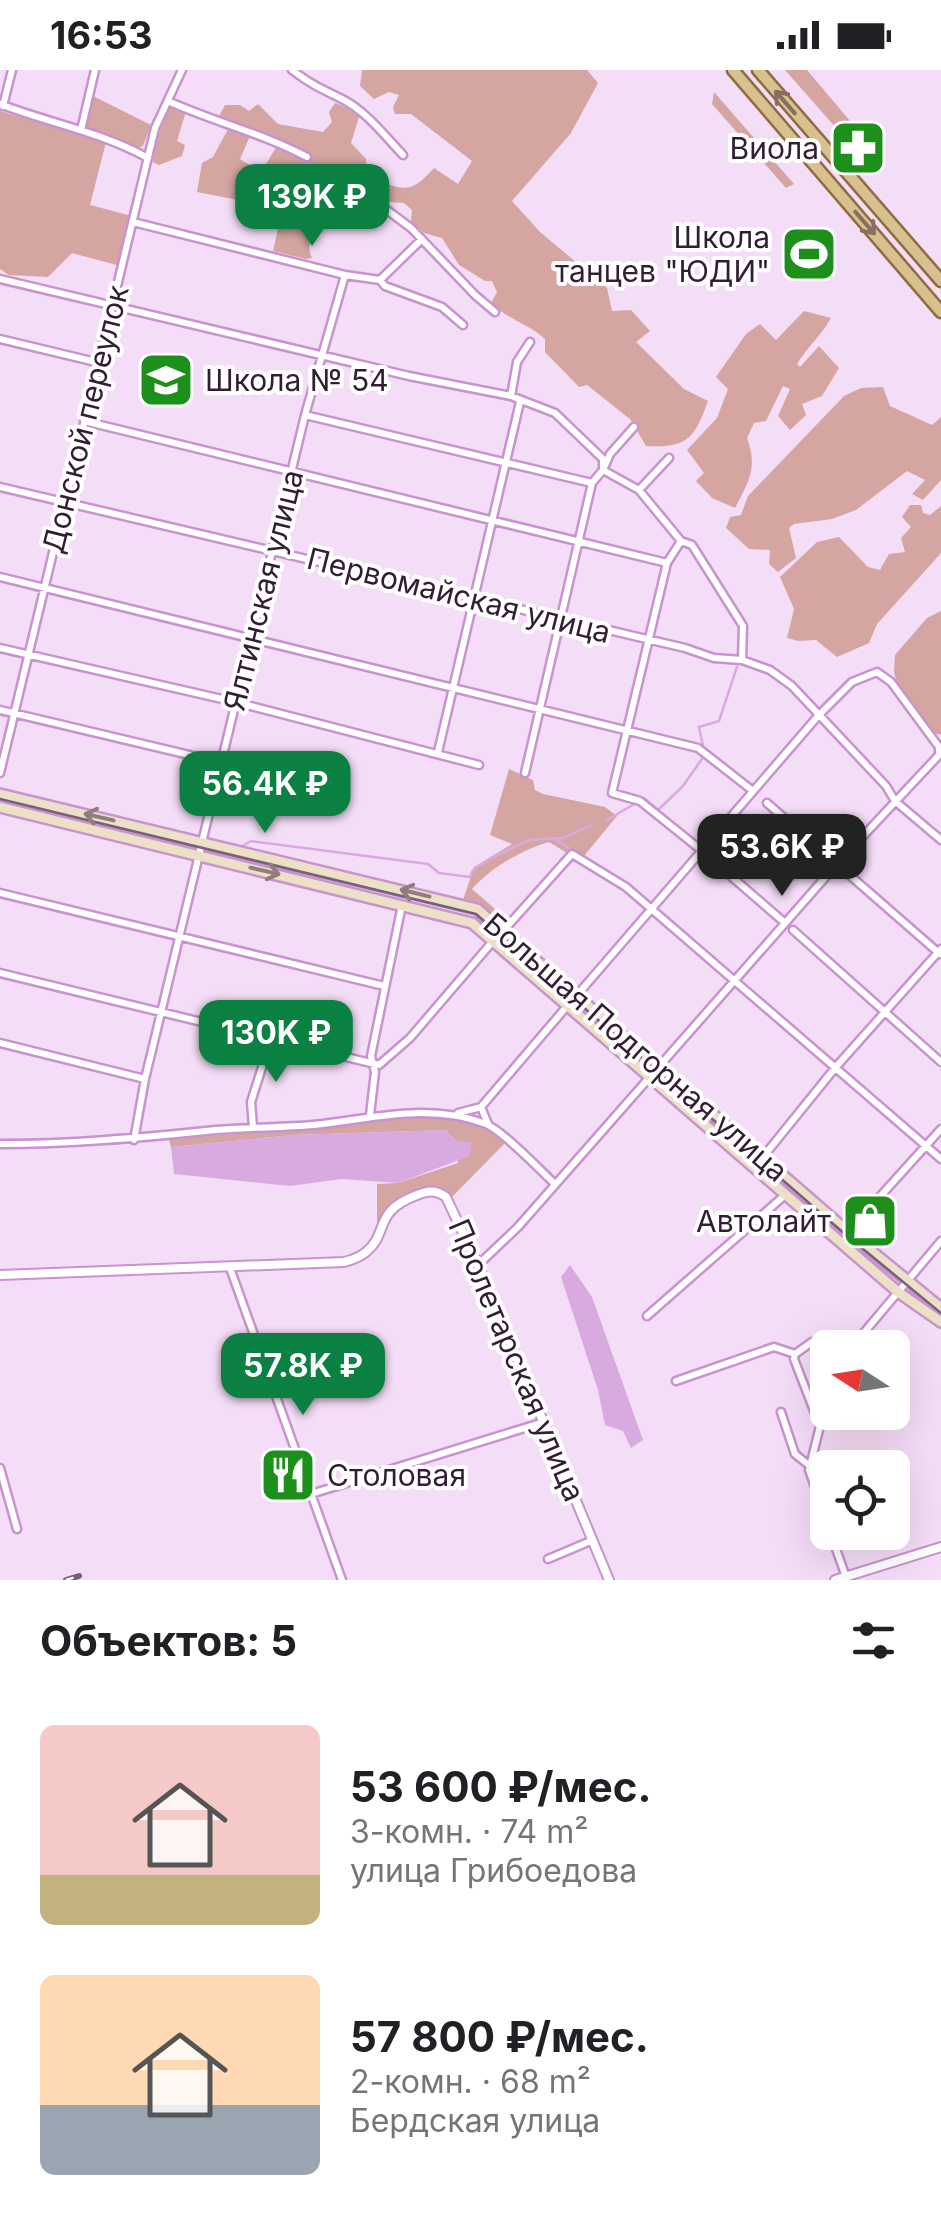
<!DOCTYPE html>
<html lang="ru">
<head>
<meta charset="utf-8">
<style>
	:root { --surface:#fff; --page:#f2f2f2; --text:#202124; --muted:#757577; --accent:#0b8043 }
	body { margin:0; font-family:Inter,sans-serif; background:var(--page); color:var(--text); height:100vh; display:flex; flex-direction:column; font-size:38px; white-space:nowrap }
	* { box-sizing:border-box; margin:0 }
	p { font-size:32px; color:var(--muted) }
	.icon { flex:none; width:55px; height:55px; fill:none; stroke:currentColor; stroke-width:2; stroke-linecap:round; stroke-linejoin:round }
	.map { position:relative; height:1510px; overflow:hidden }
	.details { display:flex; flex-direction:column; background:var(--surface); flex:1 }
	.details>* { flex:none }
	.needle { width:65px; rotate:282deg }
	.buttons { position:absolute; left:810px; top:1260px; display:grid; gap:20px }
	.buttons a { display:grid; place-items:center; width:100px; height:100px; border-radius:15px; background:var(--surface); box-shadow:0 10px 40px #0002; font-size:50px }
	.price { position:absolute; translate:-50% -85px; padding:0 22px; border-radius:20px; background:var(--accent); color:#fff; font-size:32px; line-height:65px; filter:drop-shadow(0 2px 5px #0008) }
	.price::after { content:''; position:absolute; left:50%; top:60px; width:30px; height:22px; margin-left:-15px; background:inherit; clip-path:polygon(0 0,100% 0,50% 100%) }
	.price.on { background:#222; color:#fff }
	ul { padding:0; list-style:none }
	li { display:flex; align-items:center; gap:30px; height:250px; padding:0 40px }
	li span { display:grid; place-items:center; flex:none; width:280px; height:200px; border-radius:15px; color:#555 }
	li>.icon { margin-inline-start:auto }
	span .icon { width:120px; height:120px; fill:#fffc; stroke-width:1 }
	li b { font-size:42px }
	h2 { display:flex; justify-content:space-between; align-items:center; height:120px; padding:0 40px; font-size:42px }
	.status { display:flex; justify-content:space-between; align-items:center; height:70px; padding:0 50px; background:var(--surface); direction:ltr }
	.status svg { height:28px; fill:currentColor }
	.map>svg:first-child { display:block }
	.green { fill:#d5a5a2 }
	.water { fill:#d9aadf }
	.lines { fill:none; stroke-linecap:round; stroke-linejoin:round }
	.stream { stroke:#d9aadf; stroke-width:2.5 }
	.minor-casing { stroke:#c992d0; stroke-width:11 }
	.tertiary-casing { stroke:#c992d0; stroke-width:12 }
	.secondary-casing { stroke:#c992d0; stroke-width:14 }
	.primary-casing { stroke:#8f6c3f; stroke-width:15 }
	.minor { stroke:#fff; stroke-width:6 }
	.tertiary { stroke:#fff; stroke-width:8 }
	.secondary { stroke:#ece0c7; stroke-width:9 }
	.primary { stroke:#d9c18f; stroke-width:10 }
	.tram { stroke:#77617a; stroke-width:2.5 }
	.rail-casing { stroke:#77617a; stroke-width:6 }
	.rail { stroke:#fff; stroke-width:2.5; stroke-dasharray:8; stroke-linecap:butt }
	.oneway { stroke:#866f62 }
	.oneway2 { stroke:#907e7e }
	.labels { text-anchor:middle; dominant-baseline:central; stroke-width:8; stroke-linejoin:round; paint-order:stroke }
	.poi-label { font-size:30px; fill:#331d35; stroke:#fff; text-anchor:end }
	.street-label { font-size:30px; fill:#331d35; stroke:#fff }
</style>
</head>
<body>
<div class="status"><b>16:53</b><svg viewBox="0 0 49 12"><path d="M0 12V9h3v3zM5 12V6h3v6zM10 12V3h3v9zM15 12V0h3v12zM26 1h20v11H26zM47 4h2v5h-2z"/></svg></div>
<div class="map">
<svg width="941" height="1510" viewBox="0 0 941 1510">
	<rect width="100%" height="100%" fill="#f4ddf7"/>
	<path class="green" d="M362,0H587L598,13L571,63L512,131L540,162L607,218L612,241L631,240L650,261L636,272L684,319L708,331C694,369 688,378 646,376L630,349L587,315L579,317L545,282V269C527,253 507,249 491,233L497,222L492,211H485L459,195L442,168L424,163L411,151L412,140L404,133C388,132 376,132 365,116L370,109C404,118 408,127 434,98L458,114L472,91L411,44H395L393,37L399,25L389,22L374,29L360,16Z
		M785,0H807L856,58L844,67Z
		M714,22L794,114L786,118L712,34Z
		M93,26L151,55L143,76L136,78L85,57Z
		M335,33L353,40L359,47L351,73L366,89L367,107L361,114L352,111L340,120L333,116L318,126C316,136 318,144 317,154C315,168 305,173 312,188L306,189L273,181L282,141L266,124H252L243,131L197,122L202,93L213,87L228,59L250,66L240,89L261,102L280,71L219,46L225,35H240L249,41L258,34L278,54L323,62L332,52L329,42Z
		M171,35L186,41L177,71L185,75L182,86L159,95L153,92C155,71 162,54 171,35Z
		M0,41L106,72L90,135L132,146L120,196L72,183L48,207L9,205L0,199Z
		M804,241L831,248C821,266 807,277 797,294L800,297L819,276L839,298L822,326L802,334L806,345L790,360L778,346L790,319L783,316L766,351L754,353L747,368C758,398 749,411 735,438L712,428L696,411L704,403L687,380L717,348L728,319L716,307L746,264L760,254L776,270Z
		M883,317L890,336L932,355L941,347V410L923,430L912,424L925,410L907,401L856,440L832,449L794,454L789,458L796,488L778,502L769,494L770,480L749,479L726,458L730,447L741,445L748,426L844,326L861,318Z
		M910,435H921L923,443L930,445L941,436V483L877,554L869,573L837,587L816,570L799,571L787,568L794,539L780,507L817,472L839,467L868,497L880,500L889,484L905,482L901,468L911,457L902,447Z
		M941,541V665L933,663L897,615L894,602L895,585L927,548Z
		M509,699L533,710L535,720L543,724L605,737L617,746L584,786L567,783L549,772C521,780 492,797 472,819L509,851L503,857L478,837L463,830L474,797L512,774L490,765Z
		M438,1044L488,1057L505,1073L451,1128L439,1117C413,1118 390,1131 377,1154V1114L398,1113L458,1093L455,1070L445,1060L293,1065L171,1077L169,1069L315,1058L370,1047Z"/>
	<path class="water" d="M445,1060L455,1070L472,1073L470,1086L398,1113L342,1109L290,1116L174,1104L171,1077L293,1065Z
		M570,1195L592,1227L643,1370L631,1378L623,1361L605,1355L598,1320L561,1207Z"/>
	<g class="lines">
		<path class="stream" d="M738,585L740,569
			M703,676L699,657L719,651L737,597
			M644,728L658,740L683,716L704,686
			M607,750L636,733
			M553,768L610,804
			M233,774L241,777L251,771L428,794L439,803L470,807L473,800L491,788L529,770L563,768L592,755
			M686,803L766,711
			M789,854L813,827
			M719,893L733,905
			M769,936L739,910L786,857
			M892,1043L941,1083"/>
		<g class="minor-casing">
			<path id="minor" d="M292,0C310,14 322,19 342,29C366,41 385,66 403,85
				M168,31C214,52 262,63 307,87
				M0,34C49,53 101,62 148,88
				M3,36L12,0
				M81,60L95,0
				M359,119L411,158L475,225L495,242
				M133,152L345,205L380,210L385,216L442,237L463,255
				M0,209L409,306L511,326L555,343L603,389V400L639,420L681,471L692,475L743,556L742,590L770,600L792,616L886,716L895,731L941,770
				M380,210L422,169
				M0,269L100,293
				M511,326L517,292L530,272
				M305,345L592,413
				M84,351L667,493
				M0,417L685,578L714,588L742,590
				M639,420L669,388
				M681,471L667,493L612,723L640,731L701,780
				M0,507L698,678L753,721
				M0,578L235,632L479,695
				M0,640L282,707
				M438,682L520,332
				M0,703L155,58L182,0
				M525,703L592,413L603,400L610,384L634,357
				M767,733L940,884
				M710,788L785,853
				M0,823L384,916
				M504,860L572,784L626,817L941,1089
				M793,860L941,992
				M0,903L379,995L410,968L494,870
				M0,973L145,1009
				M458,1043L481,1037
				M370,1045L375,1002L371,986L402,835
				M488,1054L481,1037L568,935
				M253,1057L251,1032L271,969
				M134,1070L145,1009L305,345L345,205
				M0,1074C70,1074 137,1068 206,1061C242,1057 278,1058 313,1055C373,1049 428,1032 486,1054C503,1061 540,1100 555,1114
				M763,1087L835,998L941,879
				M848,1162L941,1059
				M478,1195L518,1157L837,794L939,685V677L891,612L877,602L852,612L818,646L578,924
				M230,1198L342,1510
				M647,1246L785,1125
				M851,1278L941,1171
				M828,1282L812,1272L795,1284L794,1289L820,1356L809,1400L828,1454
				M676,1311L774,1277L795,1284
				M781,1342L795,1384L810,1396
				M0,1398L17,1459
				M311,1424L544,1352
				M830,1462L846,1507
				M548,1489L593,1470"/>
		</g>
		<g class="tertiary-casing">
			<path id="tertiary" d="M0,1205L344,1192C352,1190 360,1187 366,1182C390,1162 372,1142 417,1125C429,1120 436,1120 446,1127L478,1195L609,1510
				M835,1510L941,1477"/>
		</g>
		<g class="secondary-casing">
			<path id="secondary" d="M0,724L477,839L848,1162L941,1238
				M0,737L472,853L898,1222L941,1252"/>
		</g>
		<g class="primary-casing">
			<path id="primary" d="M733,0L941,242
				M758,0L941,211"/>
		</g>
		<use href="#minor" class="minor"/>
		<use href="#tertiary" class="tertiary"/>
		<use href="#secondary" class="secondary"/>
		<use href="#primary" class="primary"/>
		<path class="tram" d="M0,729L476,844L846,1165L941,1243"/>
		<g class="rail-casing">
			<path id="rail" d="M66,1510L79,1506"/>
		</g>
		<use href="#rail" class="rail"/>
	</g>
	<defs><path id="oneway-shaft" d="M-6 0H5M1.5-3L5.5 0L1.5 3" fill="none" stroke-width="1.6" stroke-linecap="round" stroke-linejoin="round" transform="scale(2.5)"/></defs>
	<g class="oneway">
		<use href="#oneway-shaft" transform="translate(785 32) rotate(-131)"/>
		<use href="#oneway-shaft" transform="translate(865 153) rotate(49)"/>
	</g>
	<g class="oneway2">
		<use href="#oneway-shaft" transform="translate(99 747) rotate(-167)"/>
		<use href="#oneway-shaft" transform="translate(265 801) rotate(13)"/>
		<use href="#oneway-shaft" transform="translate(415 823) rotate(-166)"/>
	</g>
	<defs>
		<g id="pharmacy-square" transform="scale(2.875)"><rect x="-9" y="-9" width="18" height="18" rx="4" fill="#1c901a" stroke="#fff"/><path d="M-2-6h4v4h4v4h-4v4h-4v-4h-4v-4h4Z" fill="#fff"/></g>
		<g id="stadium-square" transform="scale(2.875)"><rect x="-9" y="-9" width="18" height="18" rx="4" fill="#1c901a" stroke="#fff"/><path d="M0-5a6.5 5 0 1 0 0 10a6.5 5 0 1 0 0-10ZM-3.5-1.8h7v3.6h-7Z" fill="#fff"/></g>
		<g id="school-square" transform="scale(2.875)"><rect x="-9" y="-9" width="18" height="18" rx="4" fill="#1c901a" stroke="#fff"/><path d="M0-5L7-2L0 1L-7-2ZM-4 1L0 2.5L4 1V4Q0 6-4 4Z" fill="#fff"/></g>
		<g id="shop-square" transform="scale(2.875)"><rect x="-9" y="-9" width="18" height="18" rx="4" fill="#1c901a" stroke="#fff"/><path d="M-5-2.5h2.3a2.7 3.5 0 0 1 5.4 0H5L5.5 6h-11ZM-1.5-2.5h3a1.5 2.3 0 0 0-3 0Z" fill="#fff"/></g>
		<g id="restaurant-square" transform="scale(2.875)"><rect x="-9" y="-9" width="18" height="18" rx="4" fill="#1c901a" stroke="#fff"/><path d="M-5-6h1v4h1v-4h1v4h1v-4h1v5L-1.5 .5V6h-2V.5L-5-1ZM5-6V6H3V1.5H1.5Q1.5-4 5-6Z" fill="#fff"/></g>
	</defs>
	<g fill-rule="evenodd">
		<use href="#pharmacy-square" x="858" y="78"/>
		<use href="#stadium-square" x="809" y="184"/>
		<use href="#school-square" x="166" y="310"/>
		<use href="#shop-square" x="870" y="1151"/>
		<use href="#restaurant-square" x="288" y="1405"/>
	</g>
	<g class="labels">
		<g class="poi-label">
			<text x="819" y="78">Виола</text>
			<text x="770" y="167">Школа<tspan x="770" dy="34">танцев "ЮДИ"</tspan></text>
			<text x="205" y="310" text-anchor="start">Школа № 54</text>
			<text x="831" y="1151">Автолайт</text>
			<text x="327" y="1405" text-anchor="start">Столовая</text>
		</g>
		<g class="street-label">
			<text transform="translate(85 349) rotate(-76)">Донской переулок</text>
			<text transform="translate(263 520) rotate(-76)">Ялтинская улица</text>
			<text transform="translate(459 525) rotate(14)">Первомайская улица</text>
			<text transform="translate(636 977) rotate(41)">Большая Подгорная улица</text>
			<text transform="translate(517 1290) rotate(67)">Пролетарская улица</text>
		</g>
	</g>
</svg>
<div class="buttons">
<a><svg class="needle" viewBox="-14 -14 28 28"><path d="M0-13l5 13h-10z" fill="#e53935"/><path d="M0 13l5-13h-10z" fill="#757577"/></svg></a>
<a><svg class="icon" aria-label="locate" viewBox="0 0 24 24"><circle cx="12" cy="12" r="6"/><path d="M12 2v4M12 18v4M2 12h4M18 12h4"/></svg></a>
</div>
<b class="price" style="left:312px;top:179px">139K ₽</b>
<b class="price" style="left:265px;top:766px">56.4K ₽</b>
<b class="price on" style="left:782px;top:829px">53.6K ₽</b>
<b class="price" style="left:276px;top:1015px">130K ₽</b>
<b class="price" style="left:303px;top:1348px">57.8K ₽</b>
</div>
<section class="details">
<h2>Объектов: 5<svg class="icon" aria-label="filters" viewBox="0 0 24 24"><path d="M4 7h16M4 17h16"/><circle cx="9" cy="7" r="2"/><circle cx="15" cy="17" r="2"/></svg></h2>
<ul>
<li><span style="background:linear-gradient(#f6c9c9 75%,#c2b280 0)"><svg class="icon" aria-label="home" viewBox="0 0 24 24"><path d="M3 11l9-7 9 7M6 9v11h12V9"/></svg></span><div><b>53 600 ₽/мес.</b><p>3-комн. · 74 m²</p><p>улица Грибоедова</p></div></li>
<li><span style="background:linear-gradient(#ffd9b3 65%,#9aa5b1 0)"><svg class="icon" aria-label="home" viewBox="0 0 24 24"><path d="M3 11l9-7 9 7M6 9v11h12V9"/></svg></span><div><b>57 800 ₽/мес.</b><p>2-комн. · 68 m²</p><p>Бердская улица</p></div></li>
</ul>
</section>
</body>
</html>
